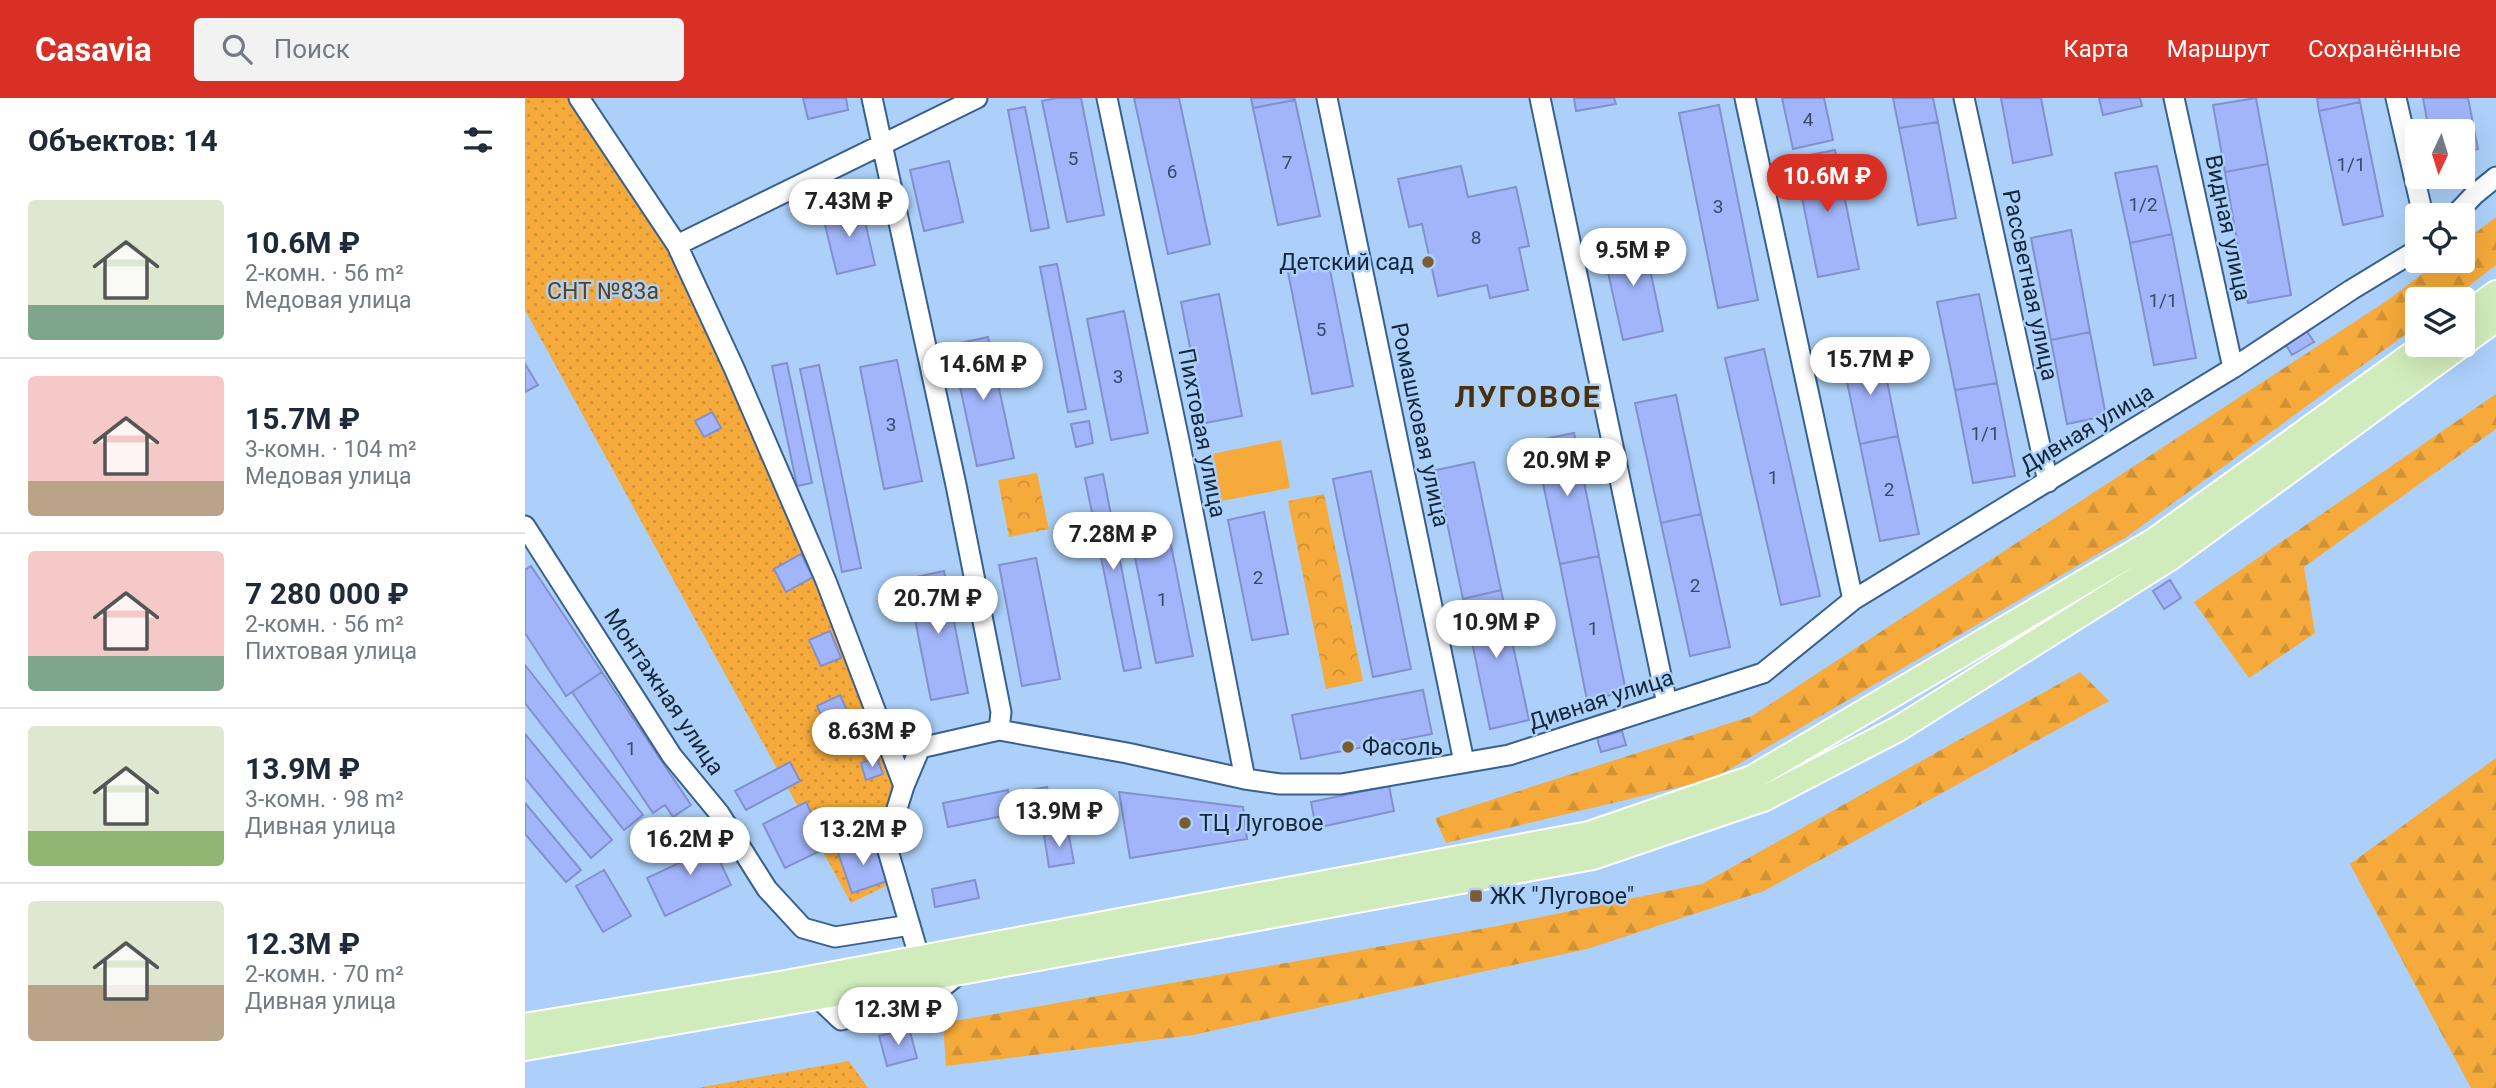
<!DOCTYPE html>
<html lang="ru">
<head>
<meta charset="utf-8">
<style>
	:root { --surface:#fff; --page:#f2f2f3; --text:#1f2937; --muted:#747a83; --line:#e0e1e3; --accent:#d93025 }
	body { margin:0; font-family:Roboto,sans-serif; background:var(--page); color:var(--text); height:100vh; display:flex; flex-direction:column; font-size:26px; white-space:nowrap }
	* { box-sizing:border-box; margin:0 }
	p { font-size:23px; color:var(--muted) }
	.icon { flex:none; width:38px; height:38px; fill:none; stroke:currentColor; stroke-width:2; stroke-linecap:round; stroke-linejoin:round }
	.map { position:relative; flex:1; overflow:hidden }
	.details { display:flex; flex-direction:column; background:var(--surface); width:525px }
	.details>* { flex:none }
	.needle { width:46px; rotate:184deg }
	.buttons { position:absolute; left:1880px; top:21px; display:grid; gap:14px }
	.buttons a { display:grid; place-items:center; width:70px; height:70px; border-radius:7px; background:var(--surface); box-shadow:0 7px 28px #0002; font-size:35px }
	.price { position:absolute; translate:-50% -60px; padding:0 16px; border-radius:24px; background:#fff; color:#222; font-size:23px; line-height:46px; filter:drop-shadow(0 2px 4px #0008) }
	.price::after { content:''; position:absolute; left:50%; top:42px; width:21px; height:16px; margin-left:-10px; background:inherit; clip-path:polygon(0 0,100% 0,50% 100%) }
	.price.current { background:var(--accent); color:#fff }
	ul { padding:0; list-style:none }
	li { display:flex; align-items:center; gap:21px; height:175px; padding:0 28px }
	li+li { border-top:2px solid var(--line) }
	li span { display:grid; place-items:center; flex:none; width:196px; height:140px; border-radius:7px; color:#555 }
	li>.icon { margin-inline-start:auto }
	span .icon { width:84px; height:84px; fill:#fffc; stroke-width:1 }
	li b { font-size:30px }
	h2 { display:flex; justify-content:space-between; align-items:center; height:84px; padding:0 28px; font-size:30px }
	header { display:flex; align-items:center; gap:42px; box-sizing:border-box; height:98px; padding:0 35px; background:var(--accent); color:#fff }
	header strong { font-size:33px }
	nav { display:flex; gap:38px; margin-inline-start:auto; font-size:24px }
	.search { width:490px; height:63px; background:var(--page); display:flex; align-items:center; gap:18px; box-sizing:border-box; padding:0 24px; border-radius:7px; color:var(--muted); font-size:26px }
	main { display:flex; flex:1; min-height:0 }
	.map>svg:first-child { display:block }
	.grass { fill:#f5aa3b }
	.forest { fill:url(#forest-firs) }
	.park { fill:url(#park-crowns) }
	.garden { fill:url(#garden-dots) }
	.building { fill:#a2b5fa; stroke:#8291cb; stroke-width:2 }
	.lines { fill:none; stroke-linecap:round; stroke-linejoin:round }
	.minor-casing { stroke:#38618f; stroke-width:23 }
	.major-casing { stroke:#fff; stroke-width:28 }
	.minor { stroke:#fff; stroke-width:19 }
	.major { stroke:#d1ecbc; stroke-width:24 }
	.poi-dot { fill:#7b5b31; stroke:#acd0f9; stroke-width:2.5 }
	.labels { text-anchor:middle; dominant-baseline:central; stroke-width:5; stroke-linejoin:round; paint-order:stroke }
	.number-label { font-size:19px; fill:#384a6a }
	.street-label { font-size:23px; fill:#15273a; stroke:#acd0f9 }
	.poi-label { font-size:23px; fill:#15273a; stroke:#acd0f9; text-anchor:start }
	.park-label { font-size:23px; fill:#63410d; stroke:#acd0f9 }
	.district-label { font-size:30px; font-weight:bold; letter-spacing:2px; fill:#49310e; stroke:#acd0f9 }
</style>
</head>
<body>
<header>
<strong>Casavia</strong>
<div class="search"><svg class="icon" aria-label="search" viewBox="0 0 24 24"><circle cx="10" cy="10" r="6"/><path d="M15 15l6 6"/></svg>Поиск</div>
<nav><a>Карта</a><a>Маршрут</a><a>Сохранённые</a></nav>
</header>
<main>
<section class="details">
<h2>Объектов: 14<svg class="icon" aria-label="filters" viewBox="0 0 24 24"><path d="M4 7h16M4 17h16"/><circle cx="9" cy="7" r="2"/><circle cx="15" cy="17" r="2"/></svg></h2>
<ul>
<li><span style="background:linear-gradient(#dfe7d0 75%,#7fa58c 0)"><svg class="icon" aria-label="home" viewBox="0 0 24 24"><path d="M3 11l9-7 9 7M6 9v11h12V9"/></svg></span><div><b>10.6M ₽</b><p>2-комн. · 56 m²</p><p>Медовая улица</p></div></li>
<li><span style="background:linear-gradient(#f6c9c9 75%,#b9a48a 0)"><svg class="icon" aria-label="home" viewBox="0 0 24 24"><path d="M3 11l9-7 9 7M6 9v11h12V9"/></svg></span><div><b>15.7M ₽</b><p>3-комн. · 104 m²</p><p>Медовая улица</p></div></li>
<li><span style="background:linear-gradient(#f6c9c9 75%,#7fa58c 0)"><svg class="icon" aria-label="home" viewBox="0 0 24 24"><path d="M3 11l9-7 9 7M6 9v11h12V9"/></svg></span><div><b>7 280 000 ₽</b><p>2-комн. · 56 m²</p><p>Пихтовая улица</p></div></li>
<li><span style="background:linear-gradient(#dfe7d0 75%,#8fb573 0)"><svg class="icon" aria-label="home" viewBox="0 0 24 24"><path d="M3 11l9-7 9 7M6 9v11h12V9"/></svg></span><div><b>13.9M ₽</b><p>3-комн. · 98 m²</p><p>Дивная улица</p></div></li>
<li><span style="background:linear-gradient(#dfe7d0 60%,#b9a48a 0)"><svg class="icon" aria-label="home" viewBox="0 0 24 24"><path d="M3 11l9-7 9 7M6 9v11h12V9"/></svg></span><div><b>12.3M ₽</b><p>2-комн. · 70 m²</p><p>Дивная улица</p></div></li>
</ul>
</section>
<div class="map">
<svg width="1971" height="990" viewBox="0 0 1971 990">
	<defs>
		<pattern id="forest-firs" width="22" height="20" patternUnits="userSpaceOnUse" patternTransform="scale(1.75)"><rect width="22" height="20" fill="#f5aa3b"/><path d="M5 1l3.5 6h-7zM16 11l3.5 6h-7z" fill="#d19235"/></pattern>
		<pattern id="park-crowns" width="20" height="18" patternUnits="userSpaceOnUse" patternTransform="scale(1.75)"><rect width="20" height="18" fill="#f5aa3b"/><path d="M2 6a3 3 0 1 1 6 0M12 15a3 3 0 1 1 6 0" fill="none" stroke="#d19235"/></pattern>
		<pattern id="garden-dots" width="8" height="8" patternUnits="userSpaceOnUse" patternTransform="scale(1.75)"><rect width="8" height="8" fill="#f5aa3b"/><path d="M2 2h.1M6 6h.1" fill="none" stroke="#d19235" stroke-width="1.8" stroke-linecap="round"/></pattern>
	</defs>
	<rect width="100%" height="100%" fill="#acd0f9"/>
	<path class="grass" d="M756,342L765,390L691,404L682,357Z"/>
	<path class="forest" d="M1971,119V167L1927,201H1892V228L1600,440L1188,681L921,745L910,720L1227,618L1863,202L1914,163H1937V145Z
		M1971,296V331L1779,469L1790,535L1724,580L1669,504Z
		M1555,574L1584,603L1239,793L1062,851L668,937L421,968L418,925L967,829L1177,786Z
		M1971,660V990H1946L1825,766Z"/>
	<path class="park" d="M512,375L524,431L484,439L473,382Z
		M799,396L838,583L801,591L763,403Z"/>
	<path class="garden" d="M0,0H45L142,149L202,272L296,482L380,700L353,724L369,784L326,805L0,212Z
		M324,963L343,990H172Z"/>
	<path class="building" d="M278,0H321L323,12L283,21Z
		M532,0H556L579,117L542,124L517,3Z
		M609,0H654L685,146L643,156Z
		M726,0H769L770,2L728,10Z
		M1049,0H1089L1091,6L1051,13Z
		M1257,0H1299L1308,42L1268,51Z
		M1368,0H1408L1413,24L1374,30Z
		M1476,0H1516L1527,57L1488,65Z
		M1574,0H1615L1617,8L1578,17Z
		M1731,0L1743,66L1700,74L1688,7Z
		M1792,0H1834L1835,4L1794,13Z
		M1898,0H1943L1953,51L1937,54V33H1904Z
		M770,2L795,118L753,127L728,10Z
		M1835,4L1858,118L1818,127L1794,13Z
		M1194,7L1233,202L1193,210L1154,15Z
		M500,9L524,130L506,133L483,12Z
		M1413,24L1431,120L1393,127L1374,30Z
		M1310,52L1334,171L1293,179L1269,60Z
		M424,63L438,124L399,133L385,72Z
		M1743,66L1766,197L1723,205L1700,74Z
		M936,68L943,99L991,89L1004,148L994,150L1003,192L965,200L962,187L913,198L897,126L884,129L873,81Z
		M1632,68L1647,136L1605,145L1590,75Z
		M336,106L350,167L312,176L297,115Z
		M1546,132L1565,234L1526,242L1506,140Z
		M1647,136L1671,260L1629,267L1605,145Z
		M1118,138L1138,233L1098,242L1077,147Z
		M532,166L561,311L543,314L515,169Z
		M804,167L828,288L787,296L763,174Z
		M694,196L717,318L680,325L656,204Z
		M1454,196L1472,285L1430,292L1412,204Z
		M599,213L623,335L586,342L562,221Z
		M1781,232L1789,244L1767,257L1760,245Z
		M1565,234L1581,318L1542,326L1526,242Z
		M463,239L489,360L452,368L426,247Z
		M1239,251L1295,498L1256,507L1200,260Z
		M1356,253L1373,338L1335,346L1317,260Z
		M372,262L397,383L359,391L335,269Z
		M262,265L287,385L272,388L247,268Z
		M0,266L13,287L0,294Z
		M294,267L336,470L317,474L275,271Z
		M1472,285L1490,378L1448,385L1430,292Z
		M1151,297L1176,416L1136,425L1110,305Z
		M187,314L196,330L179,339L170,323Z
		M564,323L568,345L551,349L546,326Z
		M1049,335L1074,458L1035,466L1009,343Z
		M1373,338L1394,436L1355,443L1335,346Z
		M949,364L976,492L938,501L911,372Z
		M846,373L886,571L848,579L808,381Z
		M578,376L616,570L599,573L560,380Z
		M739,414L763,536L727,542L703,422Z
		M1176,416L1205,549L1165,558L1136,425Z
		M644,437L668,558L631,565L607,444Z
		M276,456L288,479L261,494L249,471Z
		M1074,458L1101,594L1062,602L1035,466Z
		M511,460L535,581L497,588L474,467Z
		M6,468L77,574L41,598L0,535V472Z
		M419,473L443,595L406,602L382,481Z
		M1645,482L1656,500L1639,511L1628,493Z
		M976,492L1004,622L965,631L938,501Z
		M305,533L316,560L296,568L284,542Z
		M0,567L118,717L99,732L0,605Z
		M77,574L166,707L148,719L140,707L128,715L47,594Z
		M898,592L907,636L776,661L767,617Z
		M315,597L326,622L303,632L292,608Z
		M1097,633L1101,647L1076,654L1072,640Z
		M0,636L87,742L66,760L0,680Z
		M352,660L358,676L341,682L336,665Z
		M265,664L275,683L221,712L210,693Z
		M864,688L869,713L791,730L786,704Z
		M522,689L524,699L508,702L506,692Z
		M483,692L488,716L423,729L418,705Z
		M594,694L718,709L722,741L605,760Z
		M281,704L303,749L260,770L238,726Z
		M0,705L56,772L41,784L0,736Z
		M180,732L206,787L140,818L122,780L167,759L159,742Z
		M543,733L549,765L524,769L519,737Z
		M349,743L362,783L327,795L313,755Z
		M79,772L106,818L78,834L51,788Z
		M450,782L454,800L410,809L407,791Z
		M384,930L392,960L362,968L354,938Z"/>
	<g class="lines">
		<g class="minor-casing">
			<path id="minor" d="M54,0L152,147L452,0
				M347,0L431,387L476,614L474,632
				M582,0L655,347L720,681
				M802,0L939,664
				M1015,0L1142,606
				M1220,0L1328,502
				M1439,0L1523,384
				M1649,0L1708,270
				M1871,0L1898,117
				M1930,117L1949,97L1971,79
				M152,147L209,270L301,483L379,688
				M0,428L147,658L194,715L242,791L278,830L310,839L385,827
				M398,872L361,746L379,688L395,650L474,632L602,655L720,681L755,686H816L984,657L1238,575L1328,502L1708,270L1826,192L1892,152
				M408,897L414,917
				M293,900L316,922L408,897L436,874"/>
		</g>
		<g class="major-casing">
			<path id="major" d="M1937,220L1971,195
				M1937,246L1971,221
				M0,928L255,886L1064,736L1227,680L1630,442L1900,247
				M0,950L436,874L1068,759L1238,701L1373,631L1645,460L1936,247"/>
		</g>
		<use href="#minor" class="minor"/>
		<use href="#major" class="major"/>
	</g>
	<g class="poi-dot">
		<circle cx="903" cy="164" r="7"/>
		<circle cx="823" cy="649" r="7"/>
		<circle cx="660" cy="725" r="7"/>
		<rect x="944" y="791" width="14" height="14" rx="3.5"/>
	</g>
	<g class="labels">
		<g class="number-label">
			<text x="1283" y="21">4</text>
			<text x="548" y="60">5</text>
			<text x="762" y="64">7</text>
			<text x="1826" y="66">1/1</text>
			<text x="647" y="73">6</text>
			<text x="1618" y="106">1/2</text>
			<text x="1193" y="108">3</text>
			<text x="951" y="139">8</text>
			<text x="1638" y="202">1/1</text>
			<text x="796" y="231">5</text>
			<text x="593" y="278">3</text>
			<text x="366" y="326">3</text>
			<text x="1460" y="335">1/1</text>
			<text x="1248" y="379">1</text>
			<text x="1364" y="391">2</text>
			<text x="733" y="479">2</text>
			<text x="1170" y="487">2</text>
			<text x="637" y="501">1</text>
			<text x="1068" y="530">1</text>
			<text x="106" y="650">1</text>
		</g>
		<g class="street-label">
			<text transform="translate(1703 130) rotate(78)">Видная улица</text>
			<text transform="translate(1505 187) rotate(78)">Рассветная улица</text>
			<text transform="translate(895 327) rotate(78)">Ромашковая улица</text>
			<text transform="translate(1562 331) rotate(-31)">Дивная улица</text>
			<text transform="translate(677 335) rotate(79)">Пихтовая улица</text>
			<text transform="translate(139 594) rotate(56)">Монтажная улица</text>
			<text transform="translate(1076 602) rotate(-18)">Дивная улица</text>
		</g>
		<g class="poi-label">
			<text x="889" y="164" text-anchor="end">Детский сад</text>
			<text x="837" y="649">Фасоль</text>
			<text x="674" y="725">ТЦ Луговое</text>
			<text x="965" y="798">ЖК "Луговое"</text>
		</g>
		<g class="park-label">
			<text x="78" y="193">СНТ №83а</text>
		</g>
		<g class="district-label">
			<text x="1003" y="298">ЛУГОВОЕ</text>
		</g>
	</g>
</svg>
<div class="buttons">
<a><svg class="needle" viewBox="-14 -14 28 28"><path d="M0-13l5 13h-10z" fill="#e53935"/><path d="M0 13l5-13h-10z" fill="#747a83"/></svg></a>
<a><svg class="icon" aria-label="locate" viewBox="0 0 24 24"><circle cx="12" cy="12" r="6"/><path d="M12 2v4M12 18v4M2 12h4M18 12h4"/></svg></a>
<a><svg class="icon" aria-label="layers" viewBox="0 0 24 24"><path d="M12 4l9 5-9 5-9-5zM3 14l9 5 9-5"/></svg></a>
</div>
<b class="price current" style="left:1302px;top:116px">10.6M ₽</b>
<b class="price" style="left:324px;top:141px">7.43M ₽</b>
<b class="price" style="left:1108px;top:190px">9.5M ₽</b>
<b class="price" style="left:1345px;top:299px">15.7M ₽</b>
<b class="price" style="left:458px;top:304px">14.6M ₽</b>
<b class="price" style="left:1042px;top:400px">20.9M ₽</b>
<b class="price" style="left:588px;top:474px">7.28M ₽</b>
<b class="price" style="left:413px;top:538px">20.7M ₽</b>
<b class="price" style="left:971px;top:562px">10.9M ₽</b>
<b class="price" style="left:347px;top:671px">8.63M ₽</b>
<b class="price" style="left:534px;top:751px">13.9M ₽</b>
<b class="price" style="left:338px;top:769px">13.2M ₽</b>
<b class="price" style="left:165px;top:779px">16.2M ₽</b>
<b class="price" style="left:373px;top:949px">12.3M ₽</b>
</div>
</main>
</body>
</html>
